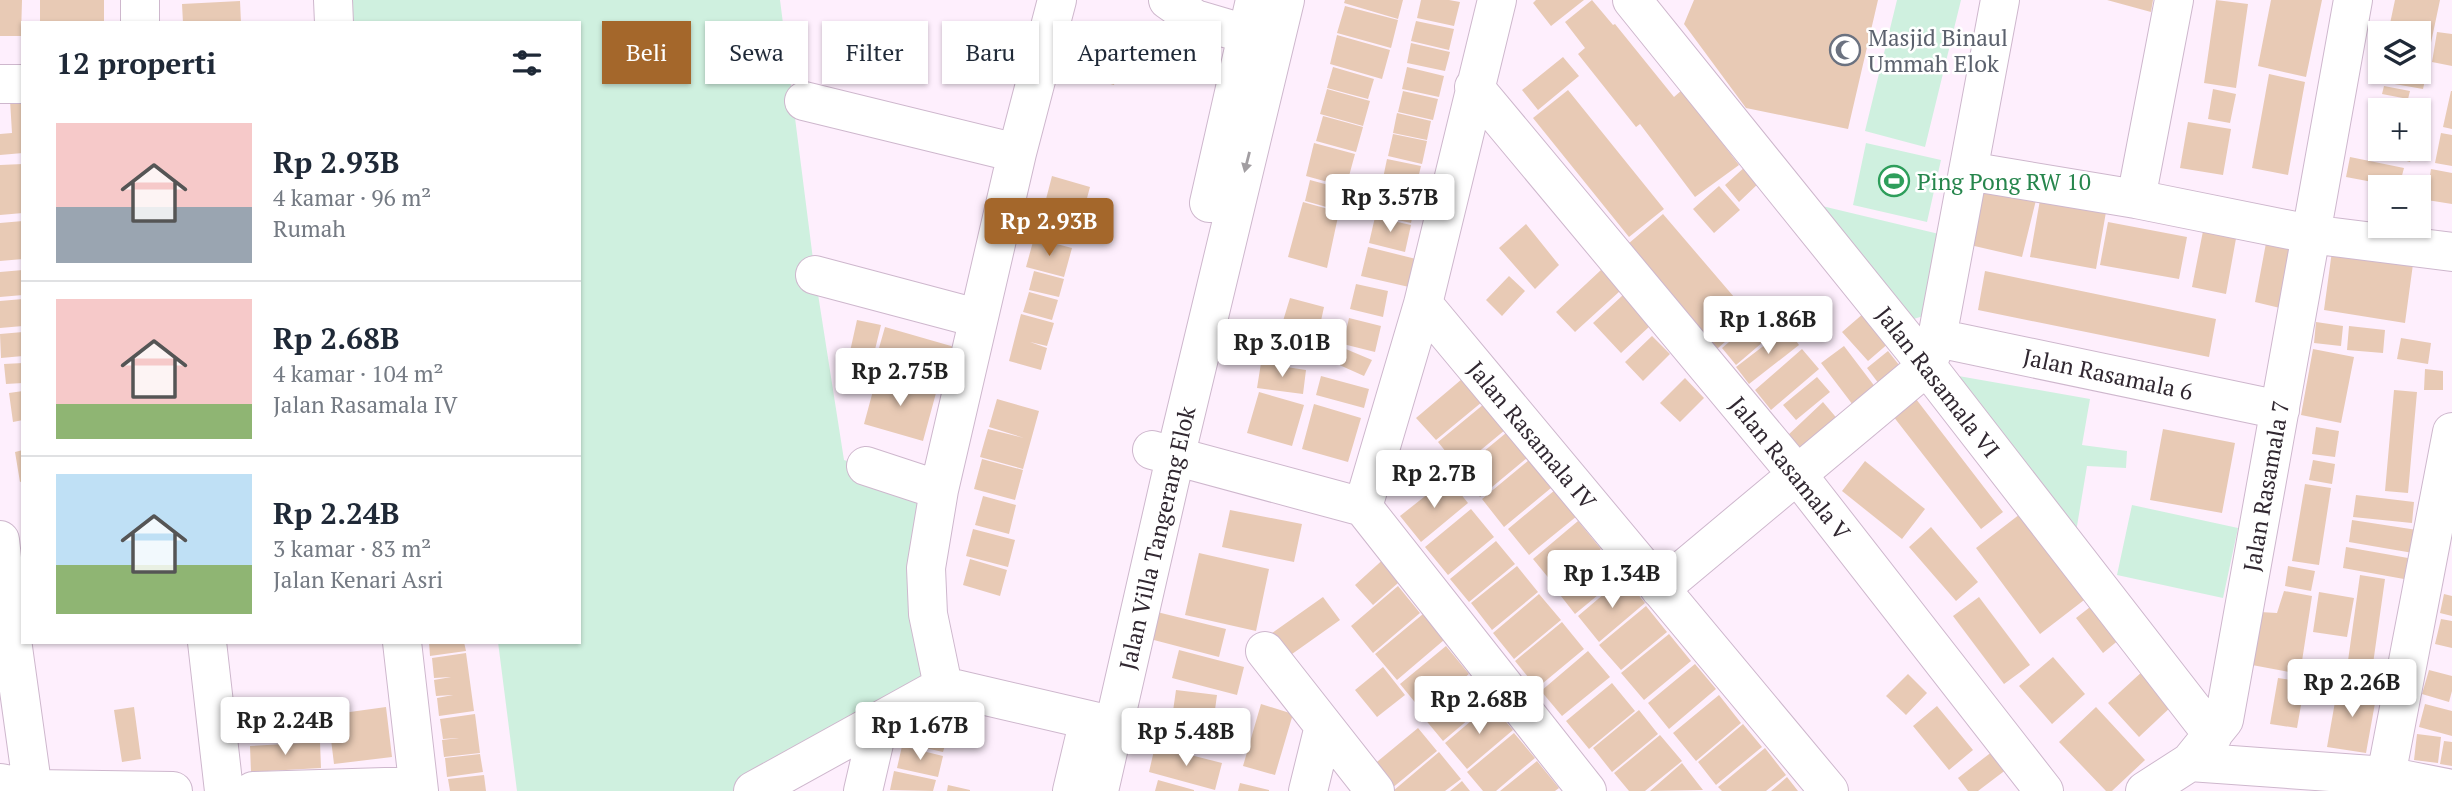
<!DOCTYPE html>
<html lang="id">
<head>
<meta charset="utf-8">
<style>
	:root { --surface:#fff; --page:#f6f6f7; --text:#1f2937; --muted:#747a83; --line:#e0e1e3; --accent:#a4672b }
	body { margin:0; font-family:"PT Serif",serif; background:var(--page); color:var(--text); height:100vh; display:flex; flex-direction:column; font-size:26px; white-space:nowrap }
	* { box-sizing:border-box; margin:0 }
	p { font-size:23px; color:var(--muted) }
	.icon { flex:none; width:38px; height:38px; fill:none; stroke:currentColor; stroke-width:2; stroke-linecap:round; stroke-linejoin:round }
	.map { position:relative; flex:1; overflow:hidden }
	.drawer { position:absolute; left:21px; top:21px; width:560px; height:623px; display:flex; flex-direction:column; background:var(--surface); border-radius:0px; box-shadow:0 2px 5px #0004 }
	.drawer>* { flex:none }
	.banner { position:absolute; left:602px; top:21px; width:665px; height:63px; display:flex; gap:14px }
	.tools { position:absolute; left:2368px; top:21px; display:grid; gap:14px }
	.tools a { display:grid; place-items:center; width:63px; height:63px; border-radius:0px; background:var(--surface); box-shadow:0 2px 5px #0004; font-size:35px }
	.price { position:absolute; translate:-50% -60px; padding:0 16px; border-radius:7px; background:#fff; color:#222; font-size:23px; line-height:46px; filter:drop-shadow(0 2px 4px #0008) }
	.price::after { content:''; position:absolute; left:50%; top:42px; width:21px; height:16px; margin-left:-10px; background:inherit; clip-path:polygon(0 0,100% 0,50% 100%) }
	.price.on { background:var(--accent); color:#fff }
	ul { padding:0; list-style:none }
	li { display:flex; align-items:center; gap:21px; height:175px; padding:0 35px }
	li+li { border-top:2px solid var(--line) }
	li span { display:grid; place-items:center; flex:none; width:196px; height:140px; border-radius:0px; color:#555 }
	li>.icon { margin-inline-start:auto }
	span .icon { width:84px; height:84px; fill:#fffc; stroke-width:1 }
	li b { font-size:30px }
	h2 { display:flex; justify-content:space-between; align-items:center; height:84px; padding:0 35px; font-size:30px }
	.chip { padding:0 24px; border-radius:0px; background:var(--surface); box-shadow:0 2px 5px #0004; font-size:24px; line-height:63px }
	.chip.on { background:var(--accent); color:#fff }
	.map>svg:first-child { display:block }
	.green { fill:#cff0df }
	.building { fill:#e8cab5 }
	.lines { fill:none; stroke-linecap:round; stroke-linejoin:round }
	.minor-casing { stroke:#ceb7cd; stroke-width:40 }
	.minor { stroke:#fff; stroke-width:38 }
	.oneway { fill:#a29ea2 }
	.labels { text-anchor:middle; dominant-baseline:central; stroke-width:5; stroke-linejoin:round; paint-order:stroke }
	.worship-label { font-size:23px; fill:#5b616d; stroke:#fff; text-anchor:start }
	.leisure-label { font-size:23px; fill:#27864d; stroke:#fff; text-anchor:start }
	.street-label { font-size:23px; fill:#312831; stroke:#fff }
</style>
</head>
<body>
<div class="map">
<svg width="2452" height="791" viewBox="0 0 2452 791">
	<rect width="100%" height="100%" fill="#feeffd"/>
	<path class="green" d="M337,0H780L815,275L844,460L939,490L943,686L753,791H517L498,642H579V23H339Z
		M1897,0H1961L1925,147L1865,131Z
		M1866,143L1941,160L1927,222L1853,205Z
		M1822,206L1939,234L1930,314L1907,321Z
		M1947,374L2090,399L2082,445L2127,451L2126,468L2087,466L2075,538Z
		M2132,505L2238,528L2223,598L2117,575Z"/>
	<path class="building" d="M0,0H22L21,36H0Z
		M40,0H104V23H40Z
		M1345,0H1403L1398,19L1344,3Z
		M1421,0H1449L1460,2L1454,26L1417,18Z
		M1536,0H1584L1551,26L1533,3Z
		M1592,0L1613,25L1615,24L1674,97L1682,90L1739,165L1695,197L1640,124L1636,127L1578,54L1585,48L1565,22Z
		M1694,0H1878L1848,129L1746,108L1684,24Z
		M2107,0H2153L2151,12Z
		M2216,0L2248,4L2236,88L2204,83Z
		M2271,0H2322L2306,77L2258,66Z
		M2395,0H2440L2424,76L2409,73L2418,72V33H2388Z
		M240,1L241,23H183L182,4Z
		M1345,6L1398,20L1391,48L1337,33Z
		M1416,21L1454,29L1449,50L1411,41Z
		M2437,32L2452,34V66L2432,62Z
		M1337,35L1390,50L1382,79L1330,64Z
		M1411,43L1450,52L1445,71L1407,63Z
		M1070,45L1121,60L1114,85L1063,71Z
		M1563,57L1579,76L1538,110L1522,90Z
		M1333,67L1374,79L1368,99L1327,88Z
		M1407,67L1444,76L1439,97L1402,89Z
		M2385,73L2425,80L2423,89L2383,82Z
		M2269,74L2305,82L2288,175L2252,168Z
		M2384,86L2410,91L2408,99L2382,94Z
		M1327,89L1370,101L1363,126L1320,114Z
		M2213,89L2236,94L2230,123L2208,119Z
		M1568,90L1664,209L1629,237L1533,118Z
		M1403,91L1438,99L1433,120L1398,112Z
		M2451,91H2452V129L2443,127Z
		M23,99V153L0,155V134L12,133L10,100Z
		M2395,103L2422,106L2420,119L2418,110H2394Z
		M1397,113L1431,121L1427,140L1393,133Z
		M1323,116L1363,127L1356,152L1316,141Z
		M2188,122L2231,129L2223,175L2180,168Z
		M2441,133L2452,135V166L2435,163Z
		M1393,134L1427,141L1422,164L1388,156Z
		M1314,143L1355,154L1346,187L1306,176Z
		M2388,149H2414L2410,162L2386,155Z
		M2350,157L2404,168L2399,187L2346,177Z
		M1387,159L1421,166L1415,191L1382,183Z
		M23,164V213L0,215V165Z
		M1747,165L1761,181L1739,202L1725,185Z
		M2431,169L2452,173V204L2427,200Z
		M1052,176L1090,187L1083,213L1045,203Z
		M1310,180L1347,190L1341,211L1305,201Z
		M1382,186L1417,195L1411,223L1376,215Z
		M1719,186L1740,210L1714,233L1693,209Z
		M1984,187L2036,200L2022,257L1970,245Z
		M2040,200L2106,212L2096,269L2030,257Z
		M1303,202L1339,212L1327,268L1288,257Z
		M1044,205L1082,215L1074,244L1036,234Z
		M1663,214L1752,318L1717,349L1628,244Z
		M1375,217L1411,225L1405,252L1369,243Z
		M23,221V259L0,261V223Z
		M2108,222L2187,237L2179,279L2100,265Z
		M1526,224L1559,265L1535,289L1499,248Z
		M2204,226L2237,233L2226,294L2192,287Z
		M1034,238L1072,248L1064,277L1026,267Z
		M2266,243L2292,248L2280,308L2255,302Z
		M1368,247L1416,259L1409,287L1361,276Z
		M2332,251L2413,264L2405,323L2324,310Z
		M23,270V295L0,297V272Z
		M1601,270L1620,291L1575,332L1556,312Z
		M1034,271L1064,279L1059,297L1029,290Z
		M1985,271L2216,319L2209,357L1978,310Z
		M1509,276L1525,291L1502,316L1486,300Z
		M1356,284L1388,291L1383,317L1350,309Z
		M1029,292L1058,300L1052,320L1023,312Z
		M1623,295L1651,325L1621,353L1593,323Z
		M1290,298L1324,307L1319,330L1283,321Z
		M23,299V326L0,328V301Z
		M1771,307L1786,325L1774,336L1758,318Z
		M1864,313L1890,342L1868,361L1842,332Z
		M1021,314L1054,323L1047,346L1030,342L1047,348L1041,370L1009,361Z
		M1349,318L1381,326L1375,352L1343,344Z
		M1756,319L1770,336L1736,365L1722,348Z
		M857,320L881,325L872,362L849,356Z
		M2316,322L2343,326L2341,346L2314,343Z
		M2349,326L2385,330L2383,353L2347,350Z
		M885,327L958,348L946,390L873,369Z
		M1787,328L1799,345L1749,384L1736,367Z
		M1257,329L1309,337L1305,360L1253,351Z
		M23,332V356L1,358L0,334Z
		M1652,336L1670,354L1643,381L1625,362Z
		M2401,338L2431,343L2428,364L2397,359Z
		M1844,346L1879,392L1856,409L1821,363Z
		M1341,347L1372,360L1364,376L1335,363Z
		M1802,349L1819,369L1771,410L1755,390Z
		M2313,349L2354,357L2341,423L2301,415Z
		M1888,351L1903,370L1882,388L1867,368Z
		M23,363V383L6,384L4,364Z
		M1261,363L1306,370L1303,394L1257,388Z
		M2425,369L2443,371V390H2424Z
		M877,376L936,393L923,441L864,424Z
		M1321,376L1369,389L1364,408L1316,395Z
		M1817,377L1830,392L1796,420L1783,405Z
		M1685,378L1704,398L1680,422L1660,403Z
		M1462,379L1482,402L1436,440L1416,418Z
		M2394,390L2417,392L2408,493L2385,491Z
		M23,391V420L13,422L9,393Z
		M1259,392L1304,405L1292,446L1247,433Z
		M997,399L1039,411L1023,469L980,457L988,429L1024,438L989,427Z
		M1916,399L2003,512L1981,529L1893,416Z
		M1823,402L1840,422L1803,456L1786,437Z
		M1314,404L1361,418L1348,462L1302,449Z
		M1484,404L1505,430L1459,468L1438,442Z
		M2316,427L2339,431L2335,457L2312,454Z
		M2163,429L2235,443L2222,513L2150,500Z
		M1506,433L1527,458L1480,497L1460,471Z
		M23,450V481L20,482L15,452Z
		M982,459L1023,470L1015,500L974,489Z
		M1529,460L1551,488L1504,527L1482,499Z
		M2313,460L2335,464L2332,484L2309,480Z
		M1865,461L1925,509L1902,539L1842,491Z
		M1448,478L1468,503L1421,542L1400,516Z
		M2305,484L2331,488L2319,565L2292,561Z
		M1555,490L1577,516L1529,555L1508,529Z
		M2356,495L2414,502L2412,523L2353,517Z
		M983,496L1016,505L1009,534L975,525Z
		M1471,509L1494,537L1448,575L1425,547Z
		M1230,510L1302,524L1294,562L1222,547Z
		M2024,511L2088,597L2040,634L1976,548Z
		M2352,520L2417,530L2413,553L2349,542Z
		M1578,521L1601,549L1556,587L1533,559Z
		M1931,527L1978,582L1956,601L1909,547Z
		M973,529L1015,540L1008,567L966,556Z
		M1496,541L1515,564L1469,602L1450,579Z
		M2346,547L2408,558L2404,579L2343,568Z
		M1199,553L1269,569L1256,631L1185,615Z
		M1602,553L1621,576L1575,614L1557,591Z
		M1388,555L1406,576L1373,605L1355,585Z
		M970,559L1007,570L1000,596L963,585Z
		M1517,566L1538,592L1492,630L1471,603Z
		M2288,566L2315,571L2311,591L2285,586Z
		M2360,575L2385,579L2370,685L2345,682Z
		M1624,577L1645,603L1599,642L1578,616Z
		M1398,586L1420,613L1373,653L1351,626Z
		M2284,591L2312,596L2300,674L2252,665L2260,612L2277,613Z
		M2319,592L2354,598L2347,637L2313,632Z
		M1539,594L1561,620L1514,659L1493,633Z
		M2444,594L2452,596V616L2440,613Z
		M1323,597L1340,620L1285,659L1268,636Z
		M1979,597L2030,665L2004,684L1953,616Z
		M2099,600L2126,634L2103,653L2076,618Z
		M1646,606L1667,632L1621,670L1599,645Z
		M1157,612L1226,629L1219,657L1150,639Z
		M1423,614L1444,640L1397,680L1375,654Z
		M2441,619L2452,621V648L2435,644Z
		M1562,622L1584,649L1537,688L1515,661Z
		M1669,634L1691,661L1644,700L1621,673Z
		M429,642H464L466,651L430,656Z
		M1446,646L1469,674L1423,712L1400,684Z
		M1179,650L1244,667L1237,695L1172,678Z
		M1588,651L1610,677L1562,716L1541,691Z
		M466,653L474,711L439,716L437,698L453,695L436,696L434,680L451,677L434,678L432,658Z
		M2053,657L2085,694L2052,724L2019,686Z
		M1695,664L1716,689L1669,729L1648,703Z
		M1383,667L1405,695L1377,717L1355,690Z
		M2144,670L2174,704L2139,737L2108,703Z
		M2429,670L2452,676V691L2449,702L2422,694Z
		M1908,674L1927,693L1906,715L1886,696Z
		M2278,678L2305,682L2297,728L2270,724Z
		M1470,679L1489,702L1443,741L1424,718Z
		M1612,683L1635,711L1589,749L1566,721Z
		M2338,685L2377,692L2366,753L2327,747Z
		M1176,690L1217,695L1214,717L1173,711Z
		M1719,695L1741,723L1696,761L1673,733Z
		M1261,704L1293,714L1275,775L1243,766Z
		M1491,704L1513,730L1467,769L1445,743Z
		M2425,704L2452,711V736L2419,727Z
		M1937,706L1973,750L1949,770L1913,726Z
		M134,707L141,759L122,762L114,710Z
		M386,707L392,757L334,764L328,715Z
		M2096,707L2145,760L2112,791H2106L2059,742Z
		M1639,710L1658,734L1612,772L1593,748Z
		M318,711L319,735L255,739L253,715Z
		M475,714L480,753L444,757L442,740L459,738L443,739L440,719Z
		M1171,714L1234,726L1229,754L1166,742Z
		M904,721L949,732L943,752L899,742Z
		M1743,724L1762,747L1716,785L1698,762Z
		M1418,728L1437,751L1391,789L1372,766Z
		M1514,733L1535,758L1496,791H1483L1467,772Z
		M2417,734L2441,737L2438,763L2414,760Z
		M1660,735L1682,761L1645,791H1629L1614,773Z
		M2444,741L2452,742V766L2440,764Z
		M320,742L321,768L251,772L250,746Z
		M902,746L943,756L938,777L897,768Z
		M1155,746L1222,763L1215,790L1149,772Z
		M1765,748L1786,775L1766,791H1722L1718,787Z
		M1993,751L2007,769L1978,791H1968L1958,778Z
		M1439,752L1461,779L1445,791H1393Z
		M480,754L483,772L447,777L445,758Z
		M1537,761L1559,788L1555,791H1500Z
		M1682,763L1703,790L1650,791Z
		M894,771L936,780L933,791L890,790Z
		M484,775L486,791H450L448,779Z
		M1787,777L1798,791H1771Z
		M1158,780L1194,790V791H1155Z
		M1462,781L1470,791H1450Z
		M1240,783L1269,790V791H1238Z
		M948,785L970,790V791H947Z"/>
	<g class="lines">
		<g class="minor-casing">
			<path id="minor" d="M140,0V23
				M333,0L334,23
				M1057,0L1017,153L939,490L926,568L928,614L943,686L1115,726
				M1168,0L1195,19L1273,42
				M1632,0L1912,347L2213,735
				M0,84H23
				M1474,87L1796,473L2044,791
				M804,101L1017,153
				M1968,171L2136,199L2310,234L2452,252
				M2136,199L2174,0
				M1209,203L1255,0
				M815,275L977,318
				M1423,304L1829,791
				M1937,338L2280,410
				M1152,450L1363,507
				M866,466L939,490
				M1363,507L1423,304L1497,0
				M1363,507L1587,791
				M0,540L7,604L33,791
				M1660,589L1927,366L1937,338L2000,0
				M207,642L224,791
				M402,642L419,791
				M1265,651L1375,791
				M2190,762L2386,776L2452,789
				M2386,776L2452,432
				M0,783L33,789L173,791
				M253,791L418,786
				M753,791L943,686
				M863,791L879,722
				M1072,791L1086,732
				M1099,791L1175,458L1285,0
				M1308,791L1324,726
				M2145,791L2190,762L2224,720L2353,0"/>
		</g>
		<use href="#minor" class="minor"/>
	</g>
	<defs><path id="oneway-solid" d="M-6-.8H1V-3.2L6.5 0L1 3.2V.8H-6Z" transform="scale(1.75)"/></defs>
	<use class="oneway" href="#oneway-solid" transform="translate(1247 162) rotate(104)"/>
	<defs>
		<g id="mosque-ring" transform="scale(1.575)"><circle r="9.5" fill="#fff" stroke="#6b7280" stroke-width="1.5"/><path d="M3.5-4.9A6 6 0 1 0 3.5 4.9A5 5 0 1 1 3.5-4.9Z" fill="#6b7280"/></g>
		<g id="stadium-ring" transform="scale(1.575)"><circle r="9.5" fill="#fff" stroke="#2e9e5b" stroke-width="1.5"/><path d="M0-5a6.5 5 0 1 0 0 10a6.5 5 0 1 0 0-10ZM-3.5-1.8h7v3.6h-7Z" fill="#2e9e5b"/></g>
	</defs>
	<g fill-rule="evenodd">
		<use href="#mosque-ring" x="1845" y="50"/>
		<use href="#stadium-ring" x="1894" y="181"/>
	</g>
	<g class="labels">
		<g class="worship-label">
			<text x="1868" y="37">Masjid Binaul<tspan x="1868" dy="26">Ummah Elok</tspan></text>
		</g>
		<g class="leisure-label">
			<text x="1917" y="181">Ping Pong RW 10</text>
		</g>
		<g class="street-label">
			<text transform="translate(2108 374) rotate(12)">Jalan Rasamala 6</text>
			<text transform="translate(1938 382) rotate(52)">Jalan Rasamala VI</text>
			<text transform="translate(1532 435) rotate(50)">Jalan Rasamala IV</text>
			<text transform="translate(1790 468) rotate(51)">Jalan Rasamala V</text>
			<text transform="translate(2266 486) rotate(-80)">Jalan Rasamala 7</text>
			<text transform="translate(1157 538) rotate(-77)">Jalan Villa Tangerang Elok</text>
		</g>
	</g>
</svg>
<div class="tools">
<a><svg class="icon" aria-label="layers" viewBox="0 0 24 24"><path d="M12 4l9 5-9 5-9-5zM3 14l9 5 9-5"/></svg></a>
<a>+</a>
<a>−</a>
</div>
<b class="price" style="left:1390px;top:234px">Rp 3.57B</b>
<b class="price on" style="left:1049px;top:258px">Rp 2.93B</b>
<b class="price" style="left:1768px;top:356px">Rp 1.86B</b>
<b class="price" style="left:1282px;top:379px">Rp 3.01B</b>
<b class="price" style="left:900px;top:408px">Rp 2.75B</b>
<b class="price" style="left:1434px;top:510px">Rp 2.7B</b>
<b class="price" style="left:1612px;top:610px">Rp 1.34B</b>
<b class="price" style="left:2352px;top:719px">Rp 2.26B</b>
<b class="price" style="left:1479px;top:736px">Rp 2.68B</b>
<b class="price" style="left:285px;top:757px">Rp 2.24B</b>
<b class="price" style="left:920px;top:762px">Rp 1.67B</b>
<b class="price" style="left:1186px;top:768px">Rp 5.48B</b>
<div class="banner">
<a class="chip on">Beli</a>
<a class="chip">Sewa</a>
<a class="chip">Filter</a>
<a class="chip">Baru</a>
<a class="chip">Apartemen</a>
</div>
<section class="drawer">
<h2>12 properti<svg class="icon" aria-label="filters" viewBox="0 0 24 24"><path d="M4 7h16M4 17h16"/><circle cx="9" cy="7" r="2"/><circle cx="15" cy="17" r="2"/></svg></h2>
<ul>
<li><span style="background:linear-gradient(#f6c9c9 60%,#9aa5b1 0)"><svg class="icon" aria-label="home" viewBox="0 0 24 24"><path d="M3 11l9-7 9 7M6 9v11h12V9"/></svg></span><div><b>Rp 2.93B</b><p>4 kamar · 96 m²</p><p>Rumah</p></div></li>
<li><span style="background:linear-gradient(#f6c9c9 75%,#8fb573 0)"><svg class="icon" aria-label="home" viewBox="0 0 24 24"><path d="M3 11l9-7 9 7M6 9v11h12V9"/></svg></span><div><b>Rp 2.68B</b><p>4 kamar · 104 m²</p><p>Jalan Rasamala IV</p></div></li>
<li><span style="background:linear-gradient(#bfe0f5 65%,#8fb573 0)"><svg class="icon" aria-label="home" viewBox="0 0 24 24"><path d="M3 11l9-7 9 7M6 9v11h12V9"/></svg></span><div><b>Rp 2.24B</b><p>3 kamar · 83 m²</p><p>Jalan Kenari Asri</p></div></li>
</ul>
</section>
</div>
</body>
</html>
